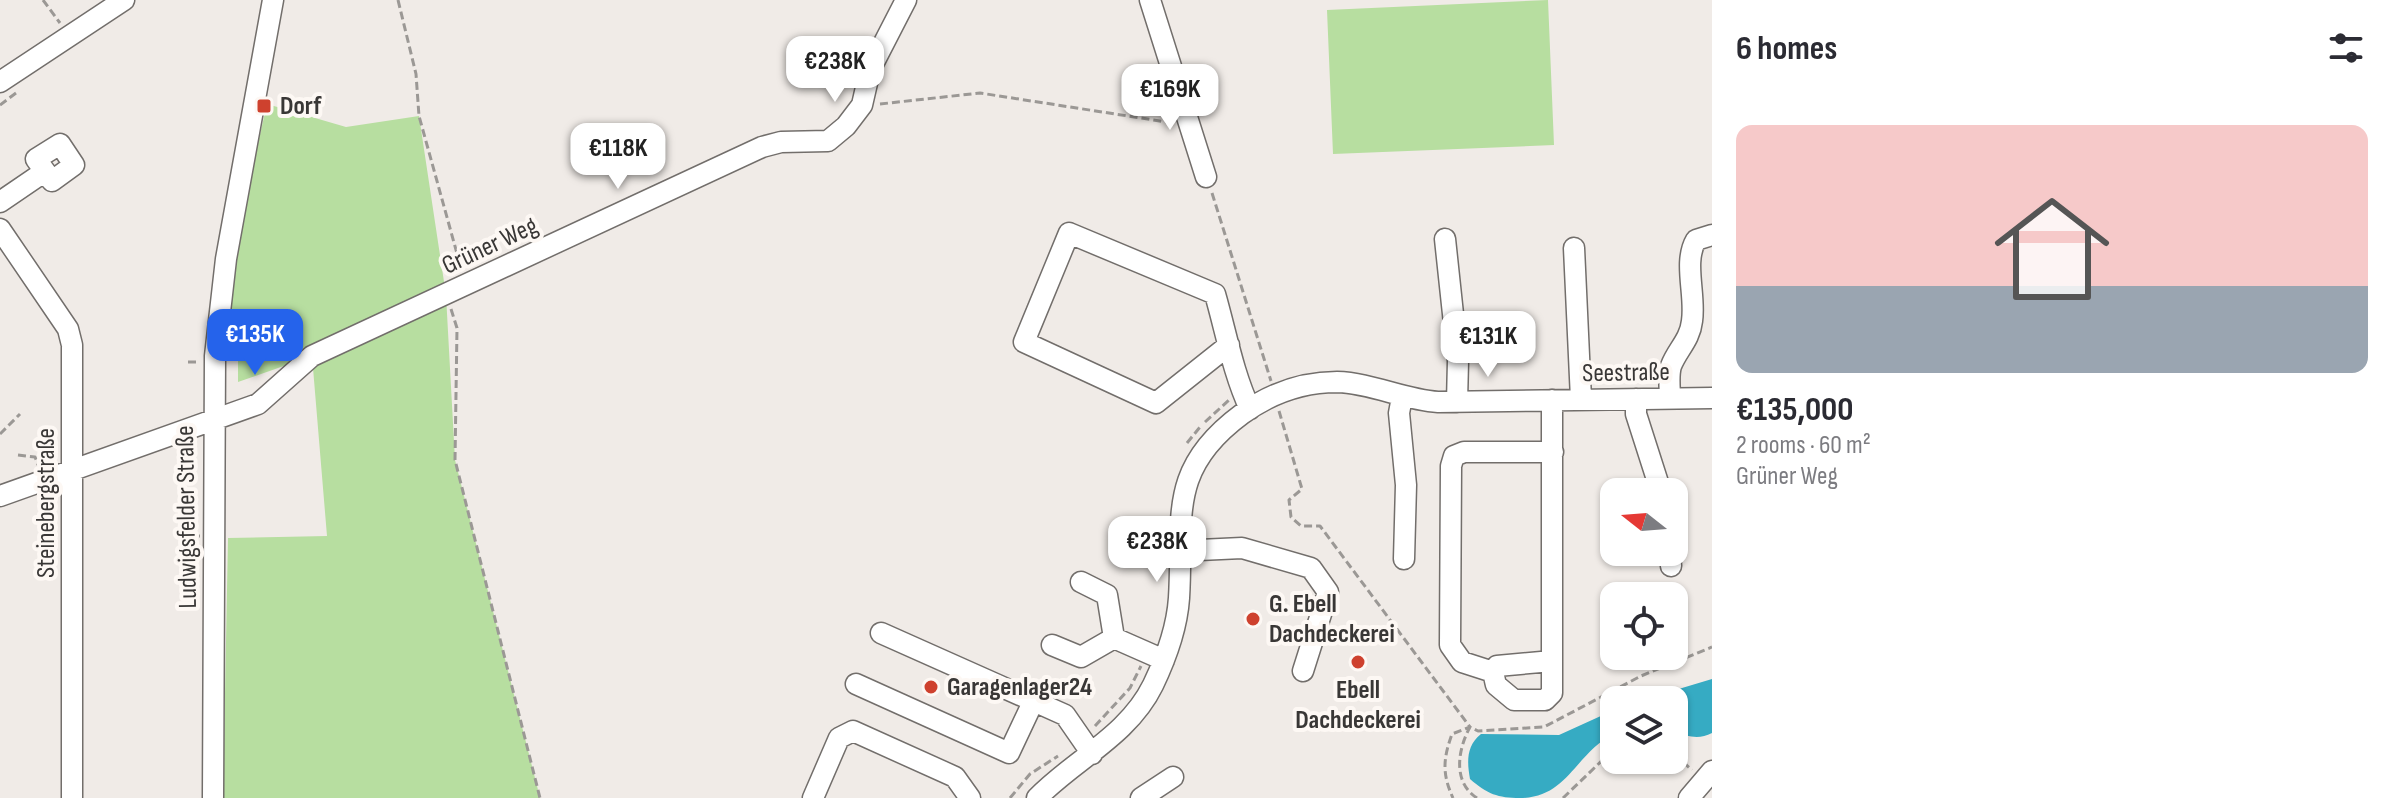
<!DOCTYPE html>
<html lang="en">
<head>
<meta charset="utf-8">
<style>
	:root { --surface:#fff; --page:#f2f2f3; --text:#2b2b33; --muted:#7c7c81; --accent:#2563eb }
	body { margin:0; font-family:"Sofia Sans Condensed",sans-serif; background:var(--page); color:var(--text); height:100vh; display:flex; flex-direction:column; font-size:30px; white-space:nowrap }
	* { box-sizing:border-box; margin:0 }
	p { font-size:26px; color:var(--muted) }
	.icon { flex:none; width:44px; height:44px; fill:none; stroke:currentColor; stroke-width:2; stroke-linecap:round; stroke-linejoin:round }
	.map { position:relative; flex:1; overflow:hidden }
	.drawer { display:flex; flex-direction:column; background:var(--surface); width:680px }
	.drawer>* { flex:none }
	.needle { width:52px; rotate:287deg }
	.controls { position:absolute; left:1600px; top:478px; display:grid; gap:16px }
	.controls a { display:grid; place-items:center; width:88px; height:88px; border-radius:16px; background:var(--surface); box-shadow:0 2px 6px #0004; font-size:40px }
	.price { position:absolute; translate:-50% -68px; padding:0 18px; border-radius:16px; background:#fff; color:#222; font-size:26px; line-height:52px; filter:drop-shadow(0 2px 4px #0008) }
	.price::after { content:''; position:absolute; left:50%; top:48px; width:24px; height:18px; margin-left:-12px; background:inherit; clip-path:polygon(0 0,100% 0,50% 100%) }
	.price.active { background:var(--accent); color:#fff }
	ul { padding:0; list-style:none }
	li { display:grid; align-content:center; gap:16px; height:424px; padding:0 24px }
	li span { display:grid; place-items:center; height:248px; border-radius:16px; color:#555 }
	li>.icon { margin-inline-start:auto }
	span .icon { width:144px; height:144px; fill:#fffc; stroke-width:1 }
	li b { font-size:34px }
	h2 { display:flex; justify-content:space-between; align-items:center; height:96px; padding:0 24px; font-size:34px }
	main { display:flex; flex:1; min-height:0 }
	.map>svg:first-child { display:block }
	.green { fill:#b7dea0 }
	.water { fill:#36abc3 }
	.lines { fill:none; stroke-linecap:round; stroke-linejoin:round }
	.minor-casing { stroke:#726e6b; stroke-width:23 }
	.path { stroke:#9b9895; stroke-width:3; stroke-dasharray:8 4; stroke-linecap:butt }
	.minor { stroke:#fff; stroke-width:20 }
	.poi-dot { fill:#ce412e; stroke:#fdf8f4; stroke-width:3 }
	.labels { text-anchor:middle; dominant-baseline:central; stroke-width:8; stroke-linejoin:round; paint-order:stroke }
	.poi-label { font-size:26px; font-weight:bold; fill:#393736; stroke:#fdf8f4; text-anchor:start }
	.street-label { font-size:26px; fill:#393736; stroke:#fdf8f4 }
</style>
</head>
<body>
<main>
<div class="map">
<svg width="1712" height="798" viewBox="0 0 1712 798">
	<rect width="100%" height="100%" fill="#f0ebe7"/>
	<path class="green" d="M1548,0L1554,145L1333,154L1327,10Z
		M267,104L346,127L419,116L446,295L455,460L540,798H223L228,538L327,536L312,356L238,382V355L224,334L231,260Z"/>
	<path class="water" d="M1712,679V733C1699,740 1688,736 1674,733V700H1642Z
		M1614,710V734C1575,753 1568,798 1520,798C1498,798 1487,794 1470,779C1467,762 1466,746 1481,734L1559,735Z"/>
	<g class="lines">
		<g class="minor-casing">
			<path id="minor" d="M1150,0L1206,177
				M0,82L124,0
				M60,144L74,165L52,181L36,159Z
				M0,202L44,172
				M0,229L68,329L72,345V798
				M1445,239L1458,361L1457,402
				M1574,248L1581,399
				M1229,345L1156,403L1024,342L1069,233L1215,294C1226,332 1233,373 1250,409
				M1402,397L1399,413L1406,485L1404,559
				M1670,398C1670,389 1668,376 1671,366C1677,350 1690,340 1692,321C1696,295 1683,262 1696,240L1712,235
				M1636,399V414L1661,492
				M1552,400V693L1545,700H1514L1496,685L1493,672L1497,666L1552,661
				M0,496L258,404L312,356L762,147L781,142L828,141L846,126L862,105L870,70L906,0
				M1178,551L1242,548L1311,568L1328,592L1303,671
				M1670,552L1671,566
				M1081,582L1107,595L1114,638
				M881,633L1065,715L1092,754
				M1052,645L1081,657L1114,638L1164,660
				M1493,672L1462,662L1450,645L1451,466L1454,456L1464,452H1553
				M856,684L1009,753L1034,700
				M213,798L215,356L226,259L273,0
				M813,798L839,738L853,731L955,777L970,798
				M1037,798C1075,759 1128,736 1153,685C1166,658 1177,628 1179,598C1184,518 1166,470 1242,414C1271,393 1301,382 1337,382C1372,383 1404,400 1438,402L1712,398
				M1141,798L1173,777
				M1689,798L1712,771"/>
		</g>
		<path class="path" d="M43,0L60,23
			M398,0L416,74L419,116L461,268
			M880,104L980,93L1173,123
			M0,105L16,93
			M1212,193L1271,381
			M451,309L457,328L455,460L540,798
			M188,362H200
			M1279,411L1302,489L1289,500L1291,517L1301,526H1320L1470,727L1452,734C1443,759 1442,774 1453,798
			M1205,422L1229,400
			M0,434L20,414
			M1187,443L1200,427
			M18,455L35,457L39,467
			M187,536H200
			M1095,726L1130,688L1141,666
			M1674,754L1692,770
			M1010,798L1030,774L1058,756
			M1477,798C1452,782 1458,749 1470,727L1478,731L1544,727L1641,676L1712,647
			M1563,798L1614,749"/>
		<use href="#minor" class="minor"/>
	</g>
	<g class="poi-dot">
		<rect x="256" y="98" width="16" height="16" rx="4"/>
		<circle cx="1253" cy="619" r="8"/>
		<circle cx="1358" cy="662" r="8"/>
		<circle cx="931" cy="687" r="8"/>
	</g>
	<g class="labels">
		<g class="poi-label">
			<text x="280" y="106">Dorf</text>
			<text x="1269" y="604">G. Ebell<tspan x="1269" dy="30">Dachdeckerei</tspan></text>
			<text x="947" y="687">Garagenlager24</text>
			<text x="1358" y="690" text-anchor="middle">Ebell<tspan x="1358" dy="30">Dachdeckerei</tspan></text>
		</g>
		<g class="street-label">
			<text transform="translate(490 246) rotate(-25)">Grüner Weg</text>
			<text transform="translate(1626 373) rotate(-1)">Seestraße</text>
			<text transform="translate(46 503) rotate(-90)">Steinebergstraße</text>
			<text transform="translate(187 517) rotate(-91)">Ludwigsfelder Straße</text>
		</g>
	</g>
</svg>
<div class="controls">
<a><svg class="needle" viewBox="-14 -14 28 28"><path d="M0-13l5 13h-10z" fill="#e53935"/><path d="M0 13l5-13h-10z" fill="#7c7c81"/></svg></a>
<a><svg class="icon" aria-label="locate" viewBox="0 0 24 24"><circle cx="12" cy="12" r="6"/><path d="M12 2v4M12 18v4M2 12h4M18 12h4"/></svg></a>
<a><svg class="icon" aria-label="layers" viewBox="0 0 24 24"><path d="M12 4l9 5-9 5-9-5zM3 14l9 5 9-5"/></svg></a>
</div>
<b class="price" style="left:835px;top:104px">€238K</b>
<b class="price" style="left:1170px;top:132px">€169K</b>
<b class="price" style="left:618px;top:191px">€118K</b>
<b class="price active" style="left:255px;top:377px">€135K</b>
<b class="price" style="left:1488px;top:379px">€131K</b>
<b class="price" style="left:1157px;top:584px">€238K</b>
</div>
<section class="drawer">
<h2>6 homes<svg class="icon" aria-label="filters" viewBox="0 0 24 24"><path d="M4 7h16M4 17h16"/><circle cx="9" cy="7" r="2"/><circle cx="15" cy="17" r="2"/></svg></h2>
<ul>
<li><span style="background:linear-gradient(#f6c9c9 65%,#9aa5b1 0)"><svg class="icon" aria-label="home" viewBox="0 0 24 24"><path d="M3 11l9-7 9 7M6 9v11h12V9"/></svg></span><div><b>€135,000</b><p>2 rooms · 60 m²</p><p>Grüner Weg</p></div></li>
</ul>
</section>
</main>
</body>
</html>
